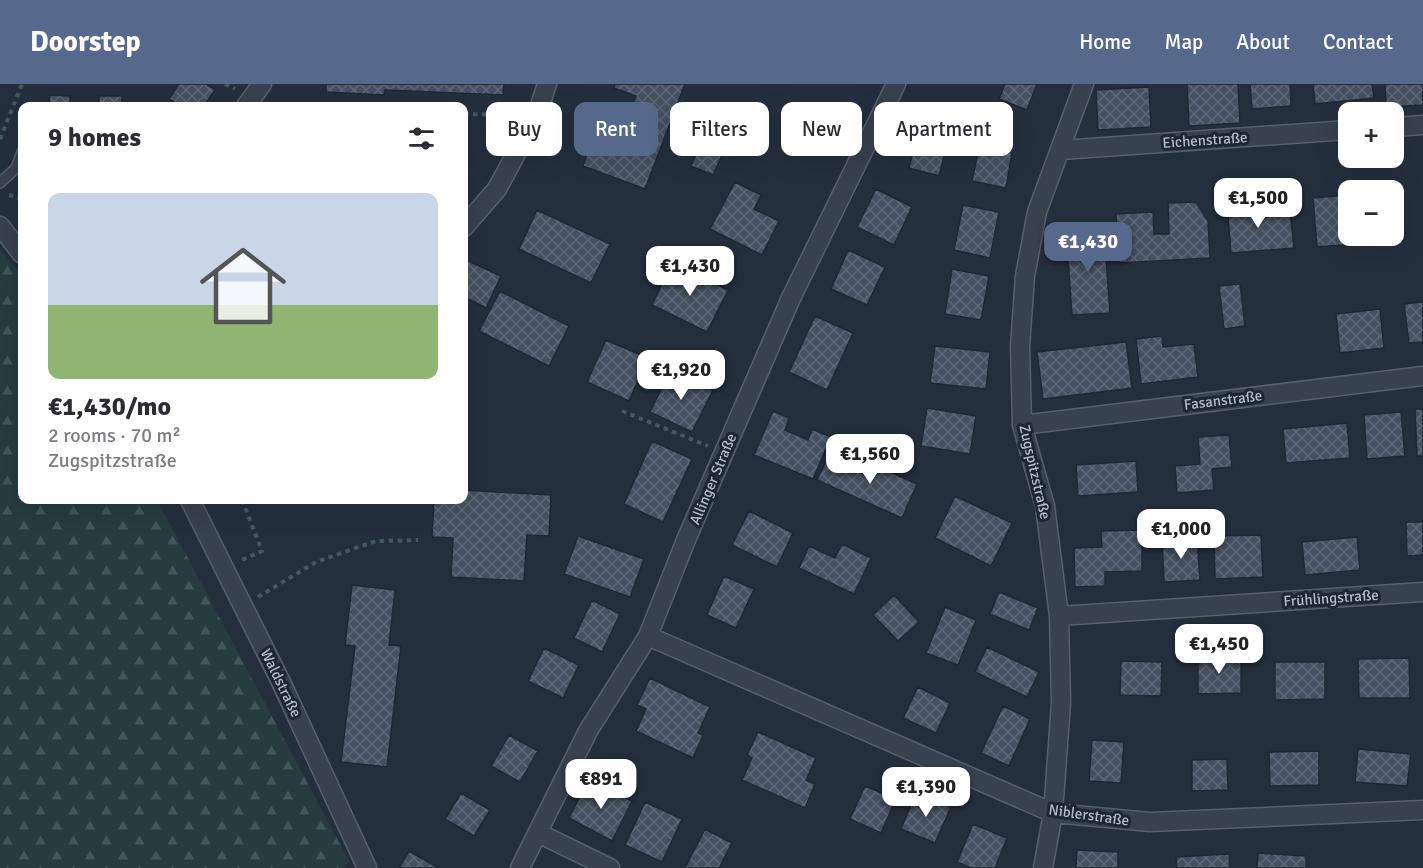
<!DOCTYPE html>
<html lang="en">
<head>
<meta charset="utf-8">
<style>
	:root { --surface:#fff; --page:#f7f7f7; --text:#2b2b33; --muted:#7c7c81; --line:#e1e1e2; --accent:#56698c }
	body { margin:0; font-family:Signika,sans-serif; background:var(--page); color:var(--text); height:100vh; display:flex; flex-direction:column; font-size:22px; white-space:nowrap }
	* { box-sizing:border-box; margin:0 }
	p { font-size:20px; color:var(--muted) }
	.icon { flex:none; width:33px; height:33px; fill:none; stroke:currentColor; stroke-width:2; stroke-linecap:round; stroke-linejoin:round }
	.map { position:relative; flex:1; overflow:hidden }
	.side { position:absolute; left:18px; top:18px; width:450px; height:402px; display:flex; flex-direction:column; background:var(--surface); border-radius:12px; box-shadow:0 6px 24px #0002 }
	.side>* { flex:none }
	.banner { position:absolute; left:486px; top:18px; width:570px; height:54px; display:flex; gap:12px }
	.tools { position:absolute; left:1338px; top:18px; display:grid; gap:12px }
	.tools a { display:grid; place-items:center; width:66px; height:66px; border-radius:12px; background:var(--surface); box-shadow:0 6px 24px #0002; font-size:30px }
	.price { position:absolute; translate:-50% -51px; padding:0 14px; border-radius:12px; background:#fff; color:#222; font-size:20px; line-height:39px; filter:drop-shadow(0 2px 3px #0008) }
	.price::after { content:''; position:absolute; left:50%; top:36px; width:18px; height:14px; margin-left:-9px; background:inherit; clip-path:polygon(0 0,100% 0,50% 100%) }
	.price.on { background:var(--accent); color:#fff }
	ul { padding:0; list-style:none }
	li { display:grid; align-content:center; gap:12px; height:318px; padding:0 30px }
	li+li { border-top:2px solid var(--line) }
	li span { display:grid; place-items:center; height:186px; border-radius:12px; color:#555 }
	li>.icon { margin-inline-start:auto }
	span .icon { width:108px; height:108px; fill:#fffc; stroke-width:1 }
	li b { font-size:26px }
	h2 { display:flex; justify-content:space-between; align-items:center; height:72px; padding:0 30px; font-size:26px }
	.pill { padding:0 21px; border-radius:12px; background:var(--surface); box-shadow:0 6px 24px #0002; font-size:21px; line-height:54px }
	.pill.on { background:var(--accent); color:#fff }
	header { display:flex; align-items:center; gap:36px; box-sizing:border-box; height:84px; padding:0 30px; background:var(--accent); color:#fff }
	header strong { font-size:28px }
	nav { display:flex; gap:33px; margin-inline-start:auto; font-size:21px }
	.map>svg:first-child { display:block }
	.forest { fill:url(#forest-firs) }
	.building { fill:url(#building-cross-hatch); stroke:#1f2835; stroke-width:1.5 }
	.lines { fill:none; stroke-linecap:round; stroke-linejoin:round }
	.service-casing { stroke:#565f6c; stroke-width:12 }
	.minor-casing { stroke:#565f6c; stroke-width:21 }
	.path { stroke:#44595c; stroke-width:4; stroke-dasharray:4.5 4.5; stroke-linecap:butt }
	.service { stroke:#38414e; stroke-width:9 }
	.minor { stroke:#38414e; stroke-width:18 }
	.labels { text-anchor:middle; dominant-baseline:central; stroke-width:6; stroke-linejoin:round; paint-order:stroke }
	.street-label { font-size:15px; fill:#b4bcc9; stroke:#1d2633 }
</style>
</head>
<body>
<header>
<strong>Doorstep</strong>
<nav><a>Home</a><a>Map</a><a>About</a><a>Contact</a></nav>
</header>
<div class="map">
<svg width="1423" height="784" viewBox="0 0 1423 784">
	<defs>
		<pattern id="forest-firs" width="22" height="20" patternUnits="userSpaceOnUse" patternTransform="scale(1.5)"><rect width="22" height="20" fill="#263c3f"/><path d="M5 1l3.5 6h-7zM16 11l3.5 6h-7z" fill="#435659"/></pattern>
		<pattern id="building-cross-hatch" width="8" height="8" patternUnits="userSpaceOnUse" patternTransform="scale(1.5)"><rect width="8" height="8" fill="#455162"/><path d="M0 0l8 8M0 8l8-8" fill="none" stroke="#5d6877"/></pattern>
	</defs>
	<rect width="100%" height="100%" fill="#242f3e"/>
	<path class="forest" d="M0,165L22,191V416H157L349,777L342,784H0Z"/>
	<path class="building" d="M179,0H206L215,6L204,22H181L169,15Z
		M326,0H504L503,11L385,6L384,11L326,8Z
		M615,0H685L645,105L583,82L591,59L600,63L606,47L621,53L636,12L614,4Z
		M1005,0H1037L1027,26L999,15Z
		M1187,0H1238L1240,39L1189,42Z
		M1250,0H1290L1291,22L1252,25Z
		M1313,0H1372L1374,14L1315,20Z
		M1385,0H1423V21L1386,23Z
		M1149,3L1151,43L1098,46L1096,6Z
		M50,11L70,12V19H99V12H122V22H48Z
		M918,46L949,53L939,92L909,84Z
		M701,59L723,69L713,91L691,82Z
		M979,63L1012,69L1006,104L972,97Z
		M735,98L761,111L754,125L779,137L762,171L710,145Z
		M876,105L912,123L894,161L857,143Z
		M1394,107H1401L1405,156L1317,163L1313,114L1348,111V152H1394Z
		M1196,118L1208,137L1210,174L1119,179L1116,130L1153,128L1154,150H1169L1168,119Z
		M1260,118L1261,130L1290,127L1294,164L1231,169L1227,121Z
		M963,121L999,128L990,174L954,166Z
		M537,126L610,160L591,199L519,165Z
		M1104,146L1110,229L1072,231L1066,148Z
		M848,166L885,183L867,221L831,205Z
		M464,175L501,192L486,224L464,213Z
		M672,179L728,206L707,248L652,221Z
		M952,185L989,192L981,236L945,230Z
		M1240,200L1245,242L1224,245L1219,202Z
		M500,207L569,242L549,282L479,247Z
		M1423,218V258L1409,259L1404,220Z
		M1380,225L1384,264L1340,269L1336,230Z
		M815,232L853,249L827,306L789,288Z
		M1162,252L1163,263L1194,260L1198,293L1141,300L1136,255Z
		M606,256L648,274L629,317L587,298Z
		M1126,258L1132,304L1043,315L1037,268Z
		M935,262L990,268L986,305L930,299Z
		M671,285L713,306L692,348L650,328Z
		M927,324L976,332L970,370L921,362Z
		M1415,325H1423V372H1417Z
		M773,327L789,334L785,346L808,356L812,345L831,353L813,395L754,371Z
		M1401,328L1405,372L1367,375L1364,331Z
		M1347,339L1350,374L1286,379L1283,345Z
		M1229,351L1232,383L1212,385L1214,406L1177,409L1175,382L1200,380L1198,353Z
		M652,357L692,375L663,438L624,420Z
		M857,373L917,400L902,434L817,396L827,375L851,385Z
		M1136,377L1138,408L1078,412L1076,381Z
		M464,406L551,411L549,452L527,451L524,497L451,493L453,454L432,453L434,416H464Z
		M955,412L1012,439L991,482L935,454Z
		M749,427L793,449L777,483L732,461Z
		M1406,438H1423V471L1407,472Z
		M1142,446V487L1105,488V502L1075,503L1074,464L1102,463L1101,447Z
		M1261,451L1263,493L1215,495L1214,452Z
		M578,452L644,475L630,513L564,490Z
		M1197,453L1200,496L1164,498L1162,456Z
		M1357,453L1360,486L1305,491L1302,458Z
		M842,460L871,474L854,510L799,484L809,462L835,474Z
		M724,492L754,505L736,544L707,531Z
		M352,501L395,506L389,561L401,562L387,683L341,678L355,562L345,561Z
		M999,508L1038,524L1029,546L990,530Z
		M894,511L919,538L898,557L873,531Z
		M592,516L620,530L602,568L574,554Z
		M945,523L976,536L958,581L926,569Z
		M987,563L1039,588L1027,613L975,588Z
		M544,564L579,581L563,614L528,597Z
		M1198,572H1241V609L1198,610Z
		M1409,574L1410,614H1359L1358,575Z
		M1121,577L1162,578L1161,612L1120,611Z
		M1275,578H1325V615L1275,616Z
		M650,594L710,623L698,649L703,651L693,674L636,647L646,625L637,621Z
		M918,603L950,619L936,649L903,634Z
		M1003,622L1030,635L1009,682L981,669Z
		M758,648L816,674L806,696L815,700L805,724L742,696L752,674L747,671Z
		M509,651L538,667L520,698L491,682Z
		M1092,656L1124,658L1121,699L1089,697Z
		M1358,665L1411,670L1407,702L1355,698Z
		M1319,667V701L1270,702L1269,668Z
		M1227,675L1228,706L1192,707V676Z
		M589,695L632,717L612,757L569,734Z
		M865,702L896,715L881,749L850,735Z
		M461,709L490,726L474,752L445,735Z
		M916,709L951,723L935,759L901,745Z
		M645,718L682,735L662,778L625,761Z
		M973,740L1007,754L995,784H971L957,778Z
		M705,745L732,759L719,784H685Z
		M1077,766L1118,768V784H1076Z
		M409,767L437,783V784H399Z
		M1258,769L1306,772V784H1257Z
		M1229,770L1230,784H1177L1176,773Z"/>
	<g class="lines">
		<g class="service-casing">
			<path id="service" d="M0,99L16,84L22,68"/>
		</g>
		<g class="minor-casing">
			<path id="minor" d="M246,22L262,0
				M1394,43L1423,41
				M1061,66L1348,46
				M0,142L22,170
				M464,143L497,105L537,31L547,0
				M1022,341L1423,292
				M190,416L281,598L367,784
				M1059,532L1423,508
				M648,552L1053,729L1150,738L1423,726
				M538,749L610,784
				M520,784L588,647L648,552L686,456L791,214L896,0
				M1043,784L1053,729L1061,619L1059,532L1045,422L1022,341L1020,262L1025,192L1037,128L1084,0"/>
		</g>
		<path class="path" d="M225,0L235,5
			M464,30L517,31
			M0,55L22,0
			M9,111L22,115
			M622,327L708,362
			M242,416L262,467L242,476
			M258,513L316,478L376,457L418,456"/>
		<use href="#service" class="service"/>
		<use href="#minor" class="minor"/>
	</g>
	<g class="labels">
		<g class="street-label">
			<text transform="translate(1205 56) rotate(-4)">Eichenstraße</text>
			<text transform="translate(1223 316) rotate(-7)">Fasanstraße</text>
			<text transform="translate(1035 388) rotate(77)">Zugspitzstraße</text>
			<text transform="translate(713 395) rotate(-67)">Allinger Straße</text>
			<text transform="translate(1331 514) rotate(-4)">Frühlingstraße</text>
			<text transform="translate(281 599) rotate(64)">Waldstraße</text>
			<text transform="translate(1089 731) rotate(8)">Niblerstraße</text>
		</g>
	</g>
</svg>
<div class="tools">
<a>+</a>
<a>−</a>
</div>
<b class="price" style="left:1258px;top:145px">€1,500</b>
<b class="price on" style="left:1088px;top:189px">€1,430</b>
<b class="price" style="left:690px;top:213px">€1,430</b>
<b class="price" style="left:681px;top:317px">€1,920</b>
<b class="price" style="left:870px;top:401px">€1,560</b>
<b class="price" style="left:1181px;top:476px">€1,000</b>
<b class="price" style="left:1219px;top:591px">€1,450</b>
<b class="price" style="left:601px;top:726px">€891</b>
<b class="price" style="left:926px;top:734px">€1,390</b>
<div class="banner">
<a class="pill">Buy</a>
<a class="pill on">Rent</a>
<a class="pill">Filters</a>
<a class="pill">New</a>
<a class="pill">Apartment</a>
</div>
<section class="side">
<h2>9 homes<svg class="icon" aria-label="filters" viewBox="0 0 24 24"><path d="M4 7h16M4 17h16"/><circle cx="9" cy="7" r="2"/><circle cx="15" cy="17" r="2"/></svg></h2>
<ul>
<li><span style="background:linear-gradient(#c9d6e8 60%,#8fb573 0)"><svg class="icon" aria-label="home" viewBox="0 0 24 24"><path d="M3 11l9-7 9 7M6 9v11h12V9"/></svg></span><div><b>€1,430/mo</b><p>2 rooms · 70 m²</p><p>Zugspitzstraße</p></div></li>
</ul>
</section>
</div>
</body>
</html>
